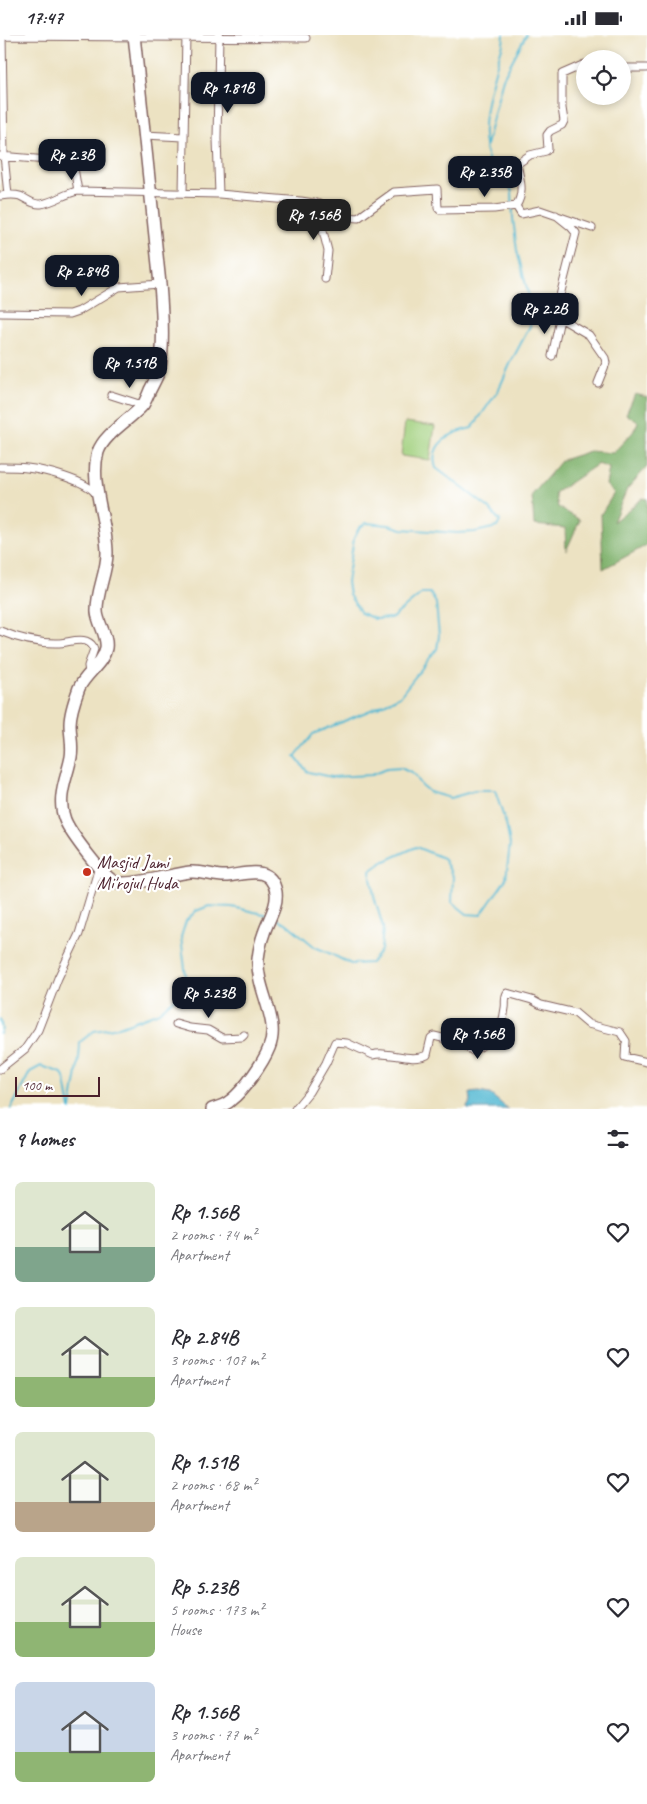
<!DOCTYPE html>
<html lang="en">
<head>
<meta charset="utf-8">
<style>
	:root { --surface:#fff; --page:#f7f7f7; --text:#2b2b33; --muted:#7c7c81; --accent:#111827 }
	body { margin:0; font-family:Caveat,sans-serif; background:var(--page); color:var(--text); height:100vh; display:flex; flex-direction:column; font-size:19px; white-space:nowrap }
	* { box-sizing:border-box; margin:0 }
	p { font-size:16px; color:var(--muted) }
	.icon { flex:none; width:28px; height:28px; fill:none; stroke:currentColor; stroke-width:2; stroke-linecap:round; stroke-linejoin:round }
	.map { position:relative; height:1074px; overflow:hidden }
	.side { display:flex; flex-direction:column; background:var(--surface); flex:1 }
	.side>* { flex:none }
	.tools { position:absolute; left:576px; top:15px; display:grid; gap:10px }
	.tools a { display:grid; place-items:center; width:55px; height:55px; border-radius:50%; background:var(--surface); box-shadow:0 2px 8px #0003; font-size:25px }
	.scale { position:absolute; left:15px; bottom:12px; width:85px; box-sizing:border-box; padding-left:5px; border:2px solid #4a1f2b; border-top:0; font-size:14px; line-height:18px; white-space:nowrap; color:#4a1f2b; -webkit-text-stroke:4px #fff; paint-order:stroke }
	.price { position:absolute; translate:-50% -42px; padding:0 11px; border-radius:10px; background:var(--accent); color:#fff; font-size:16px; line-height:32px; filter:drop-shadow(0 1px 2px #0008) }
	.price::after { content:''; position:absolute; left:50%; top:30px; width:15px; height:11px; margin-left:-8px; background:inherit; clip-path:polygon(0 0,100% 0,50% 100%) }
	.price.selected { background:#222; color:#fff }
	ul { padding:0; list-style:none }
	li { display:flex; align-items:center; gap:15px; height:125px; padding:0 15px }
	li span { display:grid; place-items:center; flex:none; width:140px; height:100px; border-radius:8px; color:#555 }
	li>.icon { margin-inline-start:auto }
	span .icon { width:60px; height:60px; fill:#fffc; stroke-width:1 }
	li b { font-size:21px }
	h2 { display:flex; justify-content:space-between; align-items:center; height:60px; padding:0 15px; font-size:21px }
	.status { display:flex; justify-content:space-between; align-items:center; height:35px; padding:0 25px; background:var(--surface); direction:ltr }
	.status svg { height:14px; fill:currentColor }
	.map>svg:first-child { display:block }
	.green { fill:#a1d07e; stroke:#767854 }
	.forest { fill:#80b26d; stroke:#65684c }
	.water { fill:#55b9d3; stroke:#506c7f }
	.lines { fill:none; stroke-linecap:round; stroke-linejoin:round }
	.stream { stroke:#55b9d3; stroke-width:2 }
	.street-casing { stroke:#836360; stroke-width:9 }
	.primary-casing { stroke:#836360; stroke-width:14 }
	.street { stroke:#fff; stroke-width:7 }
	.primary { stroke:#fff; stroke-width:11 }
	.poi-dot { fill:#c8321e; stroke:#fff; stroke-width:2 }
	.labels { text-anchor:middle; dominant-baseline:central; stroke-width:4.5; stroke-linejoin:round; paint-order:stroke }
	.poi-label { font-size:18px; fill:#4a1f2b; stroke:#fff; text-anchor:start }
</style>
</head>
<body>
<div class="status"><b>17:47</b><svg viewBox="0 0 49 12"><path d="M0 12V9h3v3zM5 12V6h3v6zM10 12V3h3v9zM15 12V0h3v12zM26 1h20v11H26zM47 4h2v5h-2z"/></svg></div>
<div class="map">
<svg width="647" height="1074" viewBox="0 0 647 1074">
	<rect width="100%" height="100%" fill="#fff"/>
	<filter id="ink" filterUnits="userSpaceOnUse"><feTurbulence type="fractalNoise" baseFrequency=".02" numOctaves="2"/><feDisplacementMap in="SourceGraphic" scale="10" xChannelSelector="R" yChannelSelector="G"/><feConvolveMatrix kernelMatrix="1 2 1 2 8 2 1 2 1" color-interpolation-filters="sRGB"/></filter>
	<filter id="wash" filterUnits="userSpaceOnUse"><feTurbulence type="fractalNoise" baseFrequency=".0096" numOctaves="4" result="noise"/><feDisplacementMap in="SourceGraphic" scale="20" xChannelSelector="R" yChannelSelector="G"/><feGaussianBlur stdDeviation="1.12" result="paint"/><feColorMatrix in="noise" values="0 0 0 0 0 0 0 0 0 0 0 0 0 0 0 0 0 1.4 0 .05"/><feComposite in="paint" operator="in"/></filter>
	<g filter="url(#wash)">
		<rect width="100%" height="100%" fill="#ece2c2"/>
		<path class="green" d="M405,387L435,391L430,425L401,421Z"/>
		<path class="forest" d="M635,359L647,362V432L627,454L613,487L643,463L647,464V510L603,534L601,479L614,458L606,450L609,433L598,429L555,458L558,472L580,485L566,516L565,493L534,490L532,460L562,425L590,416L613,418L633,397L638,387L626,379Z"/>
		<path class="water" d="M478,1057L490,1059L508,1074H468L467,1072L471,1066L470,1058Z"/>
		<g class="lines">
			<path class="stream" d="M486,110L503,43L526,0
				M274,883L286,888L315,912L329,918L351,929L371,928L381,915L383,892L374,861L370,836L383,827L416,812L443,823L453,841L452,867L467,879L481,880L506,844L510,809L506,789L495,756H475L450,763L429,757L420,749L413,739L401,733L386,734L371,740L331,742L308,737L295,722L297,719L313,699L378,672L400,661L437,614L439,601L436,568L430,558H422L392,583L375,584L361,578L349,560L347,547L354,503L359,493L366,488L389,490L402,494L457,498L475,497L497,492L500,486L489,473L436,433C428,409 451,397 472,393L498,356L511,327L530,291L532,273L517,216L513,183L512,157L505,140L489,128C486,117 483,105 484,93C484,68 496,33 503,9L504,0
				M0,984L2,994L0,999
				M11,1074L30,1037L41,1031L62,1038L65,1045L70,1074
				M71,1074C74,1051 80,1029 80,1007L94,996L119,992L159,977L183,956L186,942L181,902L186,886L196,876L209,871L232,872L268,880"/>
		</g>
	</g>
	<g filter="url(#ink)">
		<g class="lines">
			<g class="street-casing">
				<path id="street" d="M219,0L217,104L219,159
					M0,1L306,3
					M2,1L4,120L8,160
					M622,33H647
					M144,100L183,102
					M1,121L70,127L74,133L78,156
					M183,158L186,0
					M0,161C6,160 14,159 20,161C27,164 33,170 41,169C55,167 65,158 78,156L219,159L301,166L319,169L338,175L348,182L358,183L394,157L437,154L438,173L440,175L494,174L516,171
					M316,168L328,216L325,244
					M516,171C525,157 520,144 517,129L530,120L546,116L548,114L547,100L550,96L562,90L564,86L562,73V39L585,29
					M516,171L521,179L540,175L592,193
					M556,180L571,192L576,198L555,280L589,300L605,323L606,328L598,348
					M0,278L70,279L79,276L119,252L160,249
					M552,321L560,284
					M111,360L142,370
					M0,432C9,432 18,432 27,433C44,435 86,445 96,459
					M0,596C17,603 36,608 55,608C65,609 76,603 86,606C91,608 93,610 94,614L88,631L89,638
					M176,989L190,993L208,995L222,1003L242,1002L244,1000
					M0,1034L25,1014L38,995L58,943L79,899L99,832
					M295,1074L309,1057L326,1028L335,1007L347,1008L373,1020C386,1015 411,1028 427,1020L431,1003L434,1001L459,1007L473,1016C492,1006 503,995 505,973C506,968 504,963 507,958L532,965L541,970L575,978L588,989L620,997L626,1006L625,1022L647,1027"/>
			</g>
			<g class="primary-casing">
				<path id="primary" d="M134,0L160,249C162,273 165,314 159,336C157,342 153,349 150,355C148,360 146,365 143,370C131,384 104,399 98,417C89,447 107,486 107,518C107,538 96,557 97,577C98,589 108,601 106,613C103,629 86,638 79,653C75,664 70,677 70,689C70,700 73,711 71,722C67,743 56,763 65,785C70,797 104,844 116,847C129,852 173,839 190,837C204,836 215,842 227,841C246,839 271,829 276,857C278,871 268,885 264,898C261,906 259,915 258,924C256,956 281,985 269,1013C263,1028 244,1055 231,1065C226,1070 219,1072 212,1074"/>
			</g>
			<use href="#street" class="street"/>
			<use href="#primary" class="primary"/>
		</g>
	</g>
	<circle class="poi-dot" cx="87" cy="837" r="5"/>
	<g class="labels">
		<g class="poi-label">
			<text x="97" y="827">Masjid Jami<tspan x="97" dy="21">Mi'rojul Huda</tspan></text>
		</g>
	</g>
</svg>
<div class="tools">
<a><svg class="icon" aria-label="locate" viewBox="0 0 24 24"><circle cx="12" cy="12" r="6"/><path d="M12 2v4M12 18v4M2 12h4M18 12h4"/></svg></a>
</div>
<div class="scale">100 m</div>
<b class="price" style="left:228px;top:79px">Rp 1.81B</b>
<b class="price" style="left:72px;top:146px">Rp 2.3B</b>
<b class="price" style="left:485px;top:163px">Rp 2.35B</b>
<b class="price selected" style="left:314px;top:206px">Rp 1.56B</b>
<b class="price" style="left:82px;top:262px">Rp 2.84B</b>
<b class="price" style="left:545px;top:300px">Rp 2.2B</b>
<b class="price" style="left:130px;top:354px">Rp 1.51B</b>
<b class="price" style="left:209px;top:984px">Rp 5.23B</b>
<b class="price" style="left:478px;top:1025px">Rp 1.56B</b>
</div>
<section class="side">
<h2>9 homes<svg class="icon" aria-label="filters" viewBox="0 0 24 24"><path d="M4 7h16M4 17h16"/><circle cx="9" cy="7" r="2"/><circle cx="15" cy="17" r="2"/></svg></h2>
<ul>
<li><span style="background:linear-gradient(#dfe7d0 65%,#7fa58c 0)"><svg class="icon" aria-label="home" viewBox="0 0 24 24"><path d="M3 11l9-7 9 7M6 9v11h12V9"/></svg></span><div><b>Rp 1.56B</b><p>2 rooms · 74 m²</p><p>Apartment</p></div><svg class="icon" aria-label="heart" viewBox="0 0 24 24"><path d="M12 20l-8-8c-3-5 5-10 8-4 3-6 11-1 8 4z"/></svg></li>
<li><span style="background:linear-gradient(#dfe7d0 70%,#8fb573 0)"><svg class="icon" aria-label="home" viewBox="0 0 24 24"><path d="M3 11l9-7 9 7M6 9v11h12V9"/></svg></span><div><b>Rp 2.84B</b><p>3 rooms · 107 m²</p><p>Apartment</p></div><svg class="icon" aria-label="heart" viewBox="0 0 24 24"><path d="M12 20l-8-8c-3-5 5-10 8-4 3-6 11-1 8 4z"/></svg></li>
<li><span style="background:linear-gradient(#dfe7d0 70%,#b9a48a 0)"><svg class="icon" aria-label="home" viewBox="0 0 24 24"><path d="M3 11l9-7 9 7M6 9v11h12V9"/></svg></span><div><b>Rp 1.51B</b><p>2 rooms · 68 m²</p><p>Apartment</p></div><svg class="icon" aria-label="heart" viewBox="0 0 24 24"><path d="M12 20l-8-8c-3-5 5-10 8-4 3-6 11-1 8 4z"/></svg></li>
<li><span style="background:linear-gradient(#dfe7d0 65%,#8fb573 0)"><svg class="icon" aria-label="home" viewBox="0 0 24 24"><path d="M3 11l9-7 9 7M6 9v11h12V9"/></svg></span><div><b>Rp 5.23B</b><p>5 rooms · 173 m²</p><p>House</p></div><svg class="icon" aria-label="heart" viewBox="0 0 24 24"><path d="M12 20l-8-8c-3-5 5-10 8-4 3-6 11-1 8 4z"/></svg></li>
<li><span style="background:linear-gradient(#c9d6e8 70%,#8fb573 0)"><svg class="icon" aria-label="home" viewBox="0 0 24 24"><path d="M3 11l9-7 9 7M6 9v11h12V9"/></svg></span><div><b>Rp 1.56B</b><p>3 rooms · 77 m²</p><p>Apartment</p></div><svg class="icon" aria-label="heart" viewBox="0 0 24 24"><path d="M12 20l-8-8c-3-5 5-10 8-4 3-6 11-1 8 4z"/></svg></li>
</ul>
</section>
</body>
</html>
